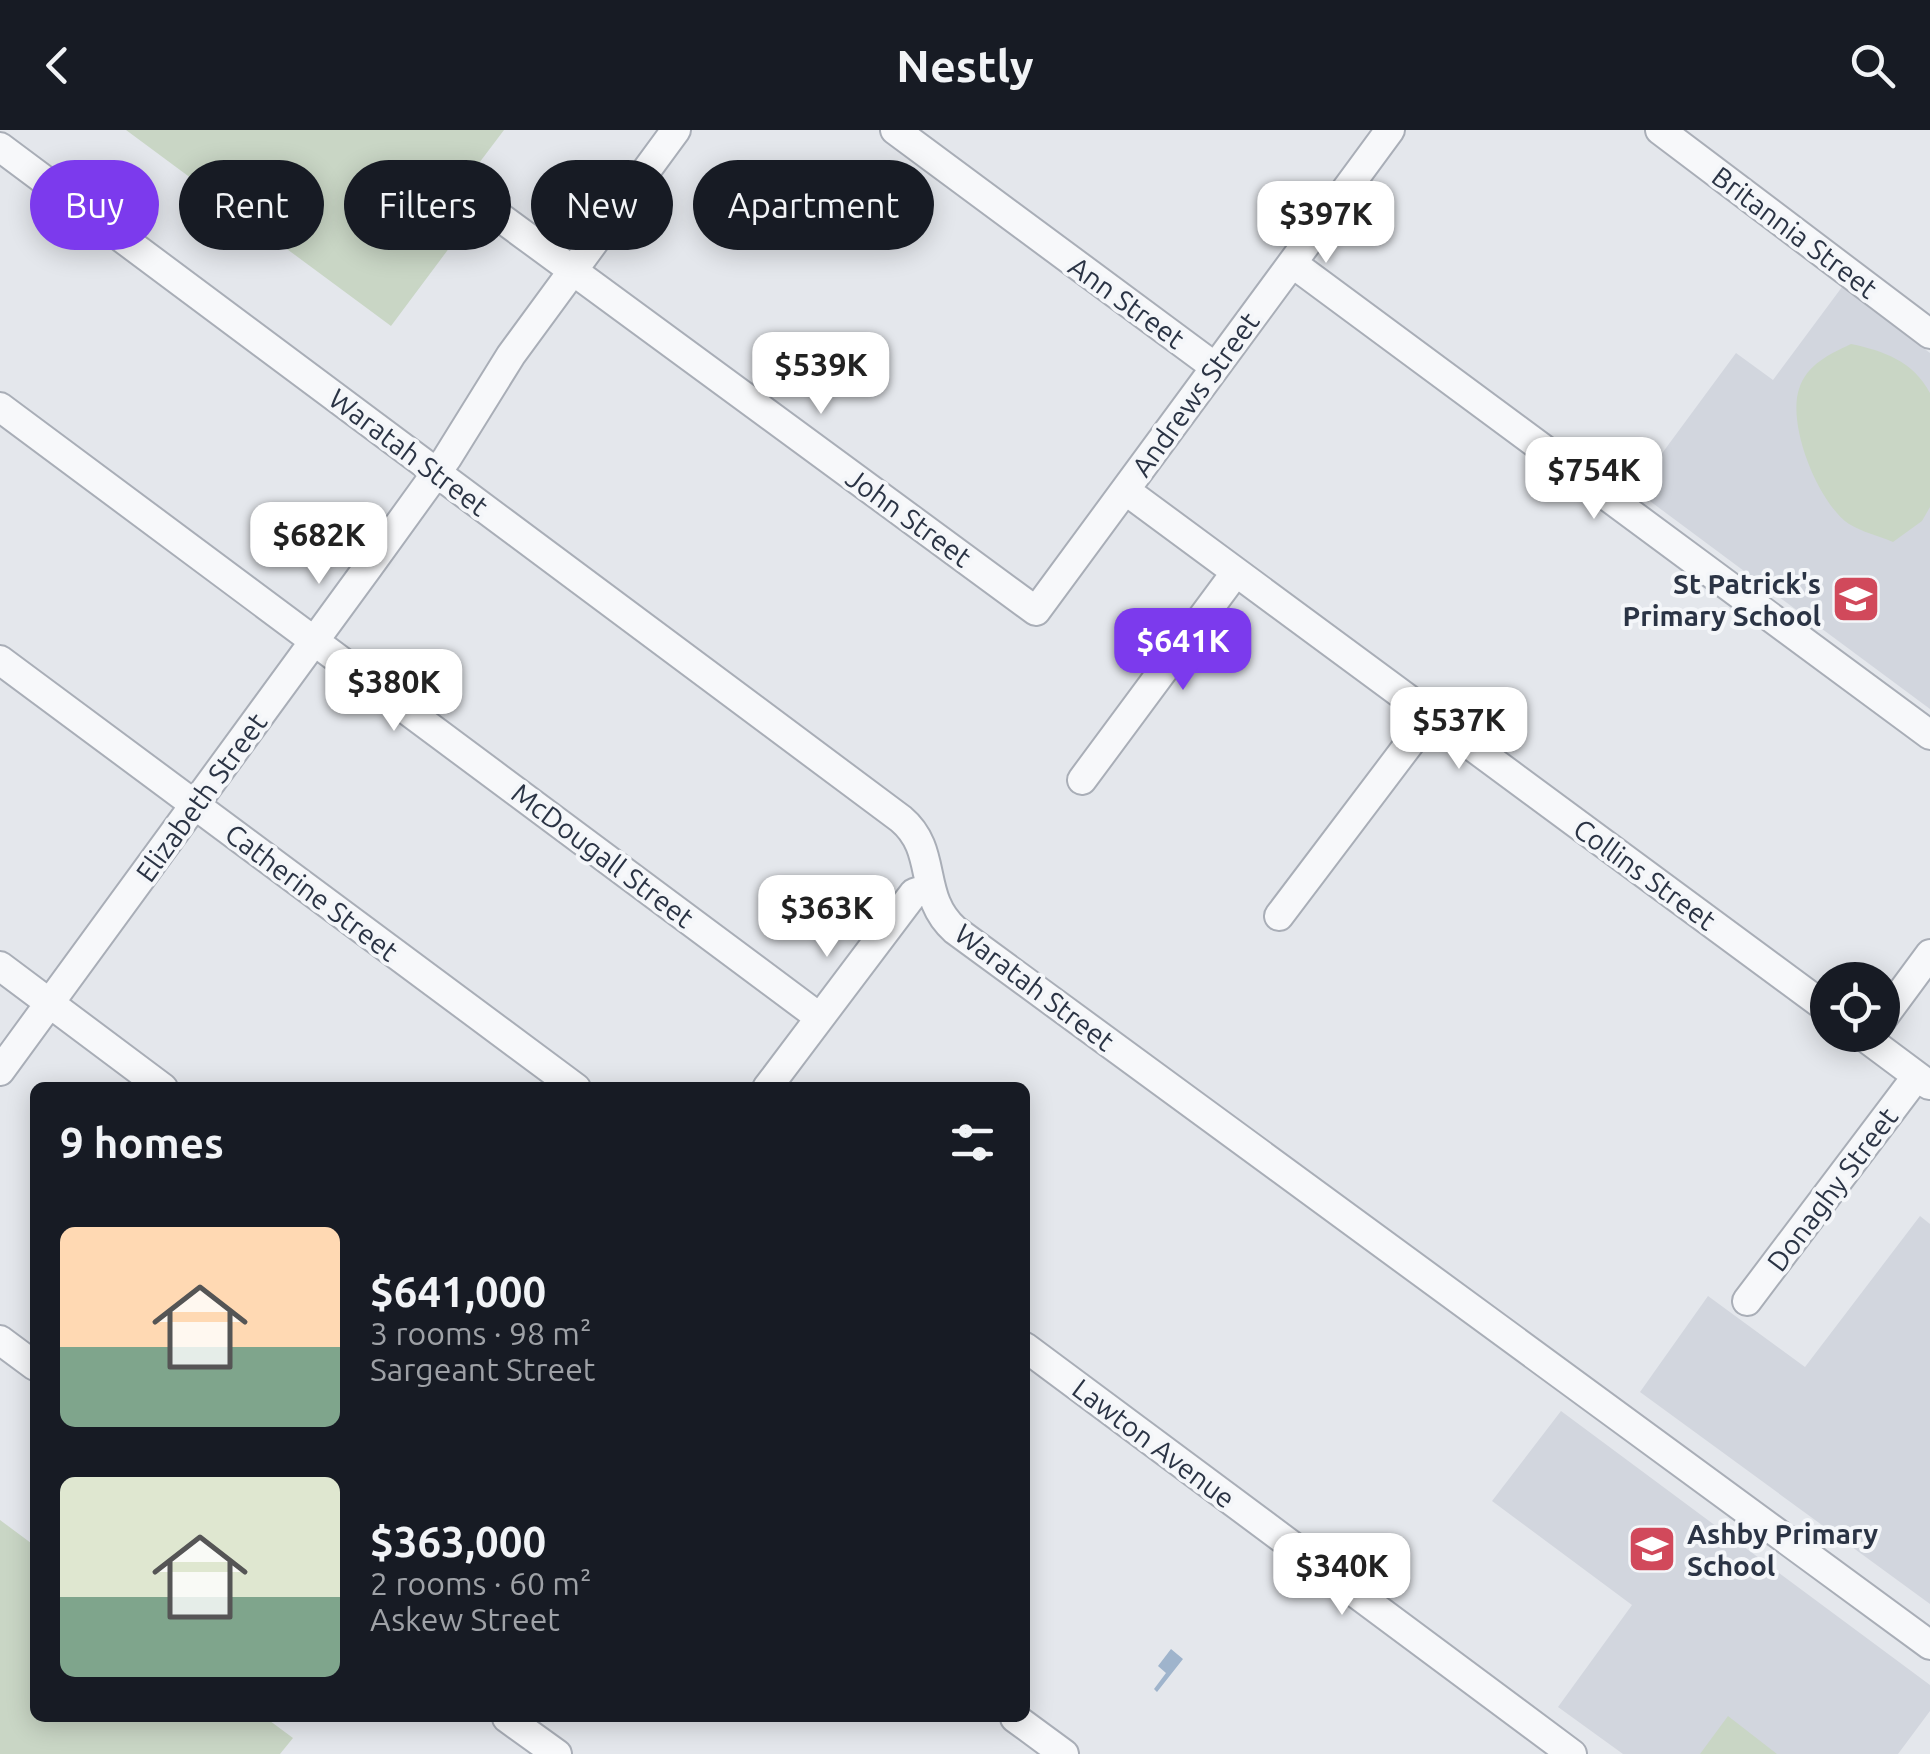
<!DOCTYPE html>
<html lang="en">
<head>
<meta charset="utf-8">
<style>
	:root { --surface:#171b24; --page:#20242c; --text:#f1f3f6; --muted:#9ea1a6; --accent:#7c3aed }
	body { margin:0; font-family:Ubuntu,sans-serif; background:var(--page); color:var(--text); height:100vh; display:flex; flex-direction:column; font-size:38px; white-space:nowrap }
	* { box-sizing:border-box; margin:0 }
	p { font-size:32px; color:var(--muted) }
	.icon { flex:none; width:55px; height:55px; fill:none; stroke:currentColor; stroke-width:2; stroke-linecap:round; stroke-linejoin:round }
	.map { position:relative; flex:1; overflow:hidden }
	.panel { position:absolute; left:30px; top:952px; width:1000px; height:640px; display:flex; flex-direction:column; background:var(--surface); border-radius:15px; box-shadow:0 5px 25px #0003 }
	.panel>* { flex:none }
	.guide { position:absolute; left:30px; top:30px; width:1000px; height:90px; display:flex; gap:20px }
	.tools { position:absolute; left:1810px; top:832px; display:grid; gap:20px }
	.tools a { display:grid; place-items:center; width:90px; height:90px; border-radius:50%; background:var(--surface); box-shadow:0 5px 25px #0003; font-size:50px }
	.price { position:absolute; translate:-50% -85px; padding:0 22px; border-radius:20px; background:#fff; color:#222; font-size:32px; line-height:65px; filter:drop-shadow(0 2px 5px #0008) }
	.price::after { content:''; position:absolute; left:50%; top:60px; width:30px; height:22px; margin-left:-15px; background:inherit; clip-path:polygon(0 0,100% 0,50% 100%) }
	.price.selected { background:var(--accent); color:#fff }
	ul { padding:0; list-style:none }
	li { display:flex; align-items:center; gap:30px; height:250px; padding:0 30px }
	li span { display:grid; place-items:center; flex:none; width:280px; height:200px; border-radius:15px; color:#555 }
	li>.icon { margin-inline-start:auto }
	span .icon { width:120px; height:120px; fill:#fffc; stroke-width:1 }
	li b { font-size:42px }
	h2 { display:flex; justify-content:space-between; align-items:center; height:120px; padding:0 30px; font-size:42px }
	.chip { padding:0 35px; border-radius:45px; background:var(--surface); box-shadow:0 5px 25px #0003; font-size:35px; line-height:90px }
	.chip.selected { background:var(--accent); color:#fff }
	header { display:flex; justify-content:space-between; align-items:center; height:130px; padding:0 30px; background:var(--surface); font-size:45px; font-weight:700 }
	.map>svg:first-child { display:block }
	.built { fill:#d2d6de }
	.green { fill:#c9d6c5 }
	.water { fill:#9fb4cc }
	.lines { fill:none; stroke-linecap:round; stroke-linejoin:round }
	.minor-casing { stroke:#a9aeb7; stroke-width:32 }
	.minor { stroke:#f7f8fa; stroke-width:28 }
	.labels { text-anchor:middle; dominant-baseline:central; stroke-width:8; stroke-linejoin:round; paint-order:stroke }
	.street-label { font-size:28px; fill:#2b3445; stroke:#f4f6f9 }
	.poi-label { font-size:28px; font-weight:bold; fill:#2b3445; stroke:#f4f6f9; text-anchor:end }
</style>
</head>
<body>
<header><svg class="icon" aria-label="back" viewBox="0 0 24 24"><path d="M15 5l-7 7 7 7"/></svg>Nestly<svg class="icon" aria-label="search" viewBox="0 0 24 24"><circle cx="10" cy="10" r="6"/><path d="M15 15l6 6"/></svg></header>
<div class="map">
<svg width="1930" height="1624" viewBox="0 0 1930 1624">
	<rect width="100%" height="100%" fill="#e4e7ec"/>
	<path class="built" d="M1842,157L1930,223V579L1635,360L1736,223L1773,250Z
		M1920,1086L1930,1094V1474L1640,1262L1708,1166L1805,1237Z
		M1561,1281L1930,1555V1581L1898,1624H1623L1558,1577L1632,1475L1492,1371Z"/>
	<path class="green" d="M126,0H504L470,45L491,62L391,196Z
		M1851,214C1884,221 1913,231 1930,263V377L1922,391L1893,412C1879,406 1862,402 1849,394C1818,373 1787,295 1799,259C1807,234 1830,224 1851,214Z
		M0,1390L35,1416V1588H266L293,1608L280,1624H0Z
		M1728,1586L1777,1624H1700Z"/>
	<path class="water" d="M1171,1519L1183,1529L1157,1562L1154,1559L1166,1543L1158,1536Z"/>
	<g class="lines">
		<g class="minor-casing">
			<path id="minor" d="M895,0L1215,237
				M1660,0L1930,204
				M0,17L901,689C939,721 917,766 955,800L1930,1515
				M444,46L1036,481L1390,0
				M1292,133L1930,605
				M0,277L819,887
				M1125,360L1828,879
				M0,530L576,958
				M1082,650L1236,442
				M1279,786L1431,585
				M0,836L163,958
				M1882,889L1930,824
				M1862,905L1929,955
				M0,941L369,436L447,328L511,225L676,0
				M767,958L914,763L929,758
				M1747,1171L1917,946
				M0,1210L35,1236
				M1025,1217L1572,1624
				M507,1588L557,1624
				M1015,1588L1064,1624"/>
		</g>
		<use href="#minor" class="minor"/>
	</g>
	<defs>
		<g id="school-square" transform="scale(2.5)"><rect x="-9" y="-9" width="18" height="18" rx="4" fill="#d1495b" stroke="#f4f6f9"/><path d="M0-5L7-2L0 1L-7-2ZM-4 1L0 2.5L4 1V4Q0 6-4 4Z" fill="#fff"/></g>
	</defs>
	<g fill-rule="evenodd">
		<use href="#school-square" x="1856" y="469"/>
		<use href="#school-square" x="1652" y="1419"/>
	</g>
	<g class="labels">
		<g class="street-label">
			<text transform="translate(1795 102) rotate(37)">Britannia Street</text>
			<text transform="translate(1127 172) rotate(36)">Ann Street</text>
			<text transform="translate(1195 264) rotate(-54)">Andrews Street</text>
			<text transform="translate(409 322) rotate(37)">Waratah Street</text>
			<text transform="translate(909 387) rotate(36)">John Street</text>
			<text transform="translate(201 667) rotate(-54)">Elizabeth Street</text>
			<text transform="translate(603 725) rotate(37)">McDougall Street</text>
			<text transform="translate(1645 744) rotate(36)">Collins Street</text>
			<text transform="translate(312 762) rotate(37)">Catherine Street</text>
			<text transform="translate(1035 857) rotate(37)">Waratah Street</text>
			<text transform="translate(1832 1059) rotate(-53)">Donaghy Street</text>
			<text transform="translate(1154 1313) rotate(37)">Lawton Avenue</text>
		</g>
		<g class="poi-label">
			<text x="1821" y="453">St Patrick's<tspan x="1821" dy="32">Primary School</tspan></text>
			<text x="1687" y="1403" text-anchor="start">Ashby Primary<tspan x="1687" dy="32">School</tspan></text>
		</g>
	</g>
</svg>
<div class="tools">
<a><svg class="icon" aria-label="locate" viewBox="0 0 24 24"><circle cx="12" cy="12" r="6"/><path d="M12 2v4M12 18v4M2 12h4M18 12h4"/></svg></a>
</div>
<b class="price" style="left:1326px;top:136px">$397K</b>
<b class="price" style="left:821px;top:287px">$539K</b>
<b class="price" style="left:1594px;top:392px">$754K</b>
<b class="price" style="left:319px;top:457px">$682K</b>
<b class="price selected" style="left:1183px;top:563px">$641K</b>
<b class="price" style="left:394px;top:604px">$380K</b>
<b class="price" style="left:1459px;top:642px">$537K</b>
<b class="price" style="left:827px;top:830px">$363K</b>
<b class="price" style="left:1342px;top:1488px">$340K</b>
<div class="guide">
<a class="chip selected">Buy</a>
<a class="chip">Rent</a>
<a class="chip">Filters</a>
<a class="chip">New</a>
<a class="chip">Apartment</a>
</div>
<section class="panel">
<h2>9 homes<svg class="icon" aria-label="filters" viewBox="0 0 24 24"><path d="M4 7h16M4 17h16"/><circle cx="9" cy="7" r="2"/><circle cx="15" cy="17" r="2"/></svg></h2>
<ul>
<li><span style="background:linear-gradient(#ffd9b3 60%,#7fa58c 0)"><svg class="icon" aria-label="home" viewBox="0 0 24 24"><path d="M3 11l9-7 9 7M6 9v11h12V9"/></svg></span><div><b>$641,000</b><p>3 rooms · 98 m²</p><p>Sargeant Street</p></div></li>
<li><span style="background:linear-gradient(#dfe7d0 60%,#7fa58c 0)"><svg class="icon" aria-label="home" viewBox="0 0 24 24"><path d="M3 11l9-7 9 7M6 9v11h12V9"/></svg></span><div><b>$363,000</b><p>2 rooms · 60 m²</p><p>Askew Street</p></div></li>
</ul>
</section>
</div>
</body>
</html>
